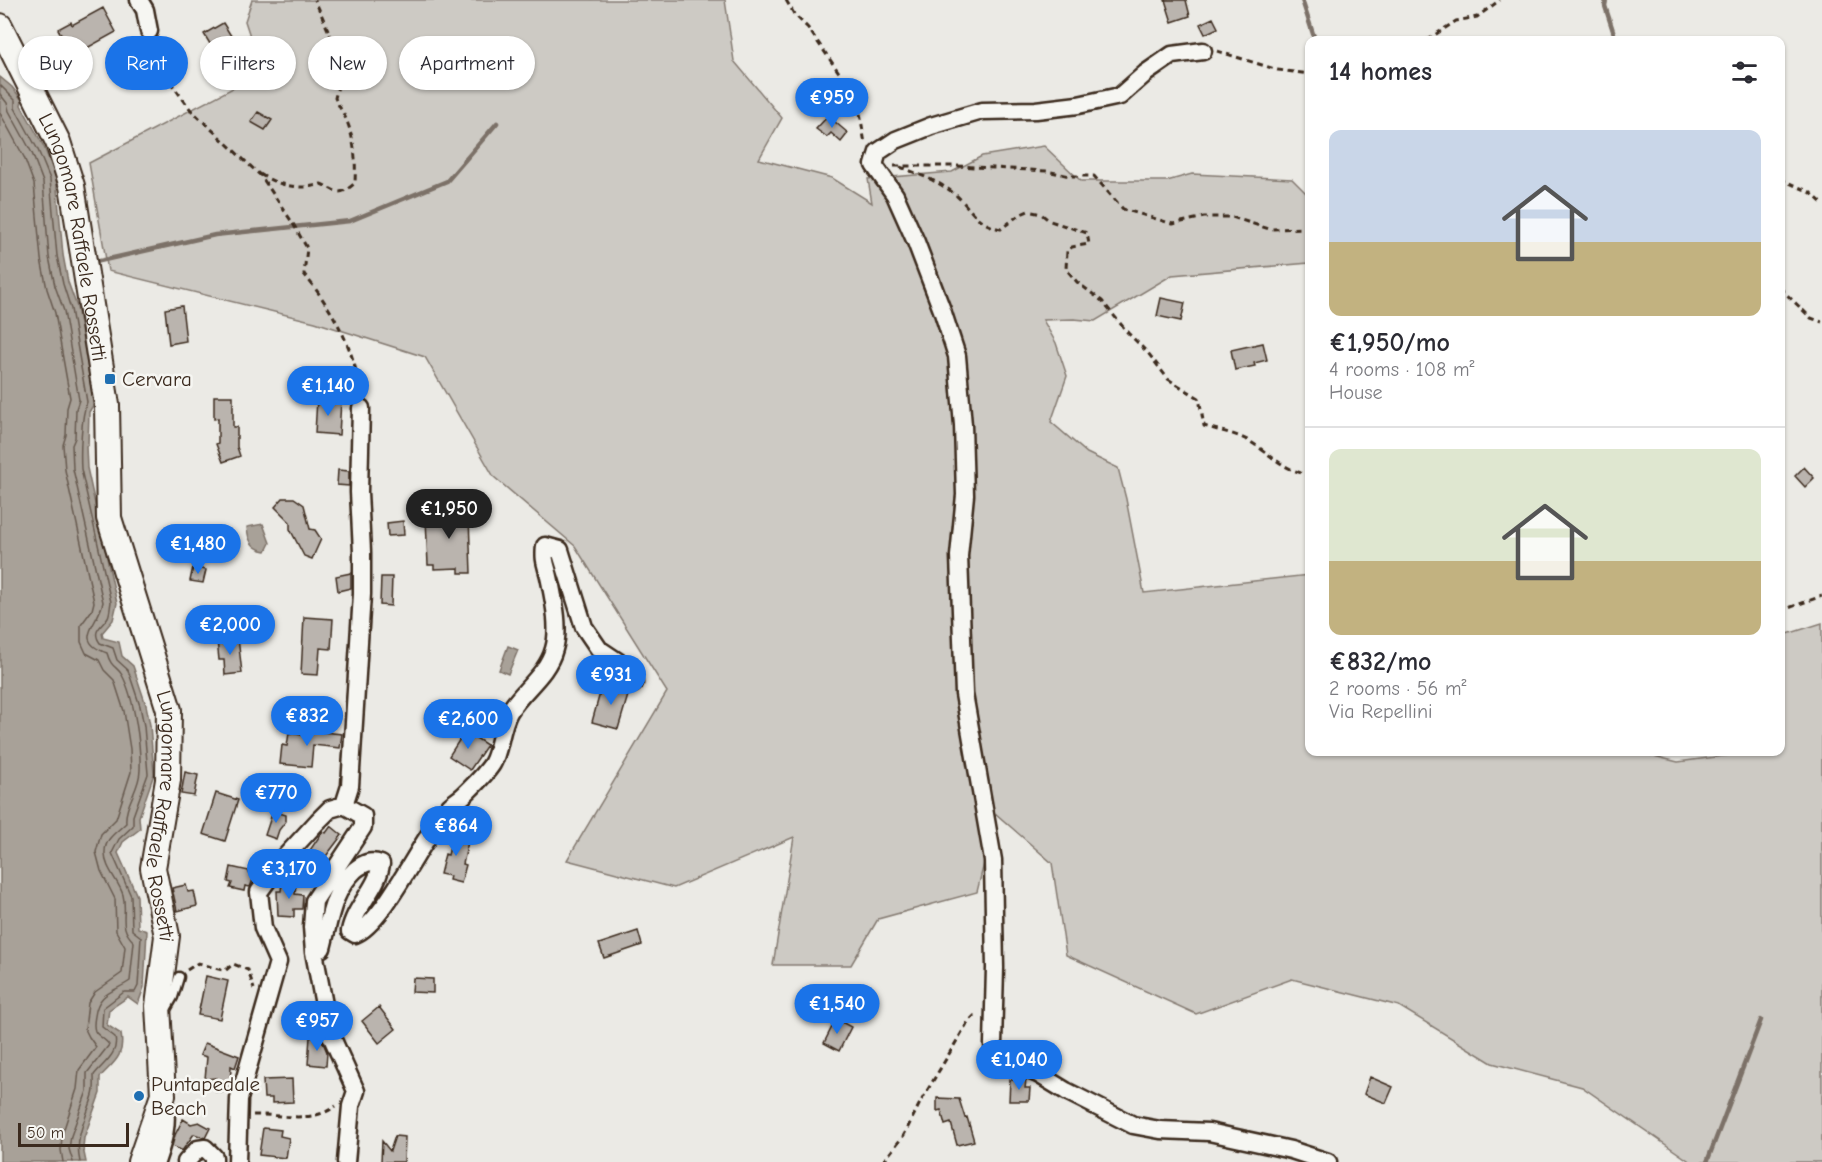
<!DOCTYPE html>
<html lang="en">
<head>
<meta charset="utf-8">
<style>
	:root { --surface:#fff; --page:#f7f7f7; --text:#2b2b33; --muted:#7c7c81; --line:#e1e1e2; --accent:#1a73e8 }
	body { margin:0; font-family:"Comic Neue",sans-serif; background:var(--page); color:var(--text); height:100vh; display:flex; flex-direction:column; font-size:22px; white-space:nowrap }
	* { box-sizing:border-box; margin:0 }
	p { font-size:20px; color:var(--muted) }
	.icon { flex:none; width:33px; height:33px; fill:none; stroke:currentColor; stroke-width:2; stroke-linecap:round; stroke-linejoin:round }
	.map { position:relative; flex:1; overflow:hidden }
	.panel { position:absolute; left:1305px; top:36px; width:480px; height:720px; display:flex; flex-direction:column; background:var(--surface); border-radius:12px; box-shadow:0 2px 4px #0004 }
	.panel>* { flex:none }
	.top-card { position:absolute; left:18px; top:36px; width:570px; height:54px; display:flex; gap:12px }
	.scale { position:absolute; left:18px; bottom:15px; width:111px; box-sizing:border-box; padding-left:6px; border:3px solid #3b2a1e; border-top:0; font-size:16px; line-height:21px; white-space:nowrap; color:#3b2a1e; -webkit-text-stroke:4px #f6f6f2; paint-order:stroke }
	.price { position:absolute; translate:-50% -51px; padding:0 14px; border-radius:21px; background:var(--accent); color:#fff; font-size:20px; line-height:39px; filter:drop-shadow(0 2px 3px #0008) }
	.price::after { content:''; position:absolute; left:50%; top:36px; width:18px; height:14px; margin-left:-9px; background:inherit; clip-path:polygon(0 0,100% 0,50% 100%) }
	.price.current { background:#222; color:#fff }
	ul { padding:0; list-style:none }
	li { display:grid; align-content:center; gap:12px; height:318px; padding:0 24px }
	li+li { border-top:2px solid var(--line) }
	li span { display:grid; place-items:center; height:186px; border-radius:12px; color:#555 }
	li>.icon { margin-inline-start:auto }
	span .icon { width:108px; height:108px; fill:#fffc; stroke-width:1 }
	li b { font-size:26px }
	h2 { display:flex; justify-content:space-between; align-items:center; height:72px; padding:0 24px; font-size:26px }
	.tag { padding:0 21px; border-radius:27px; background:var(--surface); box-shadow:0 2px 4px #0004; font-size:21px; line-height:54px }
	.tag.current { background:var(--accent); color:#fff }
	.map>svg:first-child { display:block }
	.green { fill:#cdcac4; stroke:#847a71; stroke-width:1.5 }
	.water { fill:#a8a198; stroke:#7c7167; stroke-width:1.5 }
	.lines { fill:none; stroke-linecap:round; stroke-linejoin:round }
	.shore { stroke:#675a4f; stroke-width:1.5 }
	.stream { stroke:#7c7167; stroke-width:4.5 }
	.building { fill:#bab4ae; stroke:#3b2a1e; stroke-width:1.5 }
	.lane-casing { stroke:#3b2a1e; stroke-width:13 }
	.street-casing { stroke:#3b2a1e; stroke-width:21 }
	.secondary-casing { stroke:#3b2a1e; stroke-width:28 }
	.path { stroke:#3b2a1e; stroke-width:3; stroke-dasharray:6 4.5; stroke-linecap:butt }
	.lane { stroke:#f6f6f2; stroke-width:8 }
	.street { stroke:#f6f6f2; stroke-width:16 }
	.secondary { stroke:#f6f6f2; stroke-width:24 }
	.poi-dot { fill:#1f6fb2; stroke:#f6f6f2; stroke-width:2 }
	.labels { text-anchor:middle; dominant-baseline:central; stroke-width:5; stroke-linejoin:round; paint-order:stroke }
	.street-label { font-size:21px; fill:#3b2a1e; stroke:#f6f6f2 }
	.poi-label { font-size:21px; fill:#3b2a1e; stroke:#f6f6f2; text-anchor:start }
</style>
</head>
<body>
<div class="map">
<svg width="1822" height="1162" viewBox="0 0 1822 1162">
	<rect width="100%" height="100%" fill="#ebeae5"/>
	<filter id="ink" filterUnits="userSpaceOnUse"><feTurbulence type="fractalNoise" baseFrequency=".0167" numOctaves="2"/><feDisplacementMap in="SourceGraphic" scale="12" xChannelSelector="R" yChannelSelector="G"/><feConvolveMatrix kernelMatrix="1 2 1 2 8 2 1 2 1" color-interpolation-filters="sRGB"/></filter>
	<g filter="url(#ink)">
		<path class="green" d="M252,0H725L734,61L782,118L759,159L832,178L872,203L868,179L952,172L982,156L1044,146L1081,181H1167L1192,174L1292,179L1309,196V263L1172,275L1095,321L1074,319L1043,320L1056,343L1067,376L1051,422L1087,453L1118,468L1126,499L1144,593L1309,575L1310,752H1637L1678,762L1753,752H1780L1781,636L1822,623V1162H1691L1582,1087L1492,1063L1399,1006L1292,979L1196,1014L1066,955L1052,863L996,814L977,892L878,919L851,965H773L794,837L674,888L567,860L667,692L575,546L494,477L425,357L315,322L108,271L89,163L262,73L245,21Z"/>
		<path class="water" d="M0,77L12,87L22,100L21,105L44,147L56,177L63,255L68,282L77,307L94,404L89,412L88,445L86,446L87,468L117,603L113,620L102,633L103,638L119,642L122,656L133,666L146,705L150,725L154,774L139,817L140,829L123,842L118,853L137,896L138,928L147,931L144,987L138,1004L128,997L109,1010L107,1025L121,1034C125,1056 114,1062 100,1077V1093L84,1138L83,1148L86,1162H0Z
			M263,524L270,543L266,551C252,549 248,540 247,527Z
			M508,646L518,650L508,674L499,670Z"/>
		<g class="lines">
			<path class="shore" d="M0,85L15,100V108L38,150L50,179L57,256L63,284L71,309L87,402C81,416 80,453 81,469L111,602C110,607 110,613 108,617C102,627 91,630 100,643L113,648L117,660L128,670L140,706L144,726L148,774L133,816V826L119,839L112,853L131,896L132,930L141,937L138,986L135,992H124L103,1008L102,1027L115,1037C119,1054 103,1063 94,1075C94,1082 95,1089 93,1095C86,1120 74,1136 80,1162
				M0,94L7,103L9,111L32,153L43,182L49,257L55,286L64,311L79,400L76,409L75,438L72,445L73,469L103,602C99,624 71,640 107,653C111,668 117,666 122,675C134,697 141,745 140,770C140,789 124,805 126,823C117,832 105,838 105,852C104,868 119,881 123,895C128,914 117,926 134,942L130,981C114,992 98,992 95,1016C94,1022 93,1026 95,1031C98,1037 106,1039 109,1045L87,1073V1091L71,1136L69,1149L73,1162
				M0,113L24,157L34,184L41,259L47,289L55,313L70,398L67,408L66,435L63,445L65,470L94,602L92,610L81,625V642L86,653L99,660L104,670L114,680L124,711L130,749L131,772L116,819L101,834L96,852L101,871L115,899L116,931L125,947L122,973L95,992L88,1003L85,1029L89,1037L96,1047L79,1070L77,1089L62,1135L61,1150L63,1162"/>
			<path class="stream" d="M1302,0L1315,40
				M1606,0L1605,6L1616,40
				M91,263L215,235L350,221L447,181L497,123
				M1707,1162L1761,1020"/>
		</g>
		<path class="building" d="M1165,0H1186L1190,16L1172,22Z
			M103,8L116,32L85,49L86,51L74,58L58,29L71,22L72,25Z
			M1213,18L1218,28L1205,34L1200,24Z
			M223,23L246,60L227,72L204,34Z
			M258,112L272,120L265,130L251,122Z
			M828,116L848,133L841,142L831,133L827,137L816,129Z
			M1161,298L1185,303L1181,321L1157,316Z
			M182,306L186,341L169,344L165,309Z
			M1263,343L1267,360L1254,363L1255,366L1235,370L1231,350Z
			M214,396H233V427H237V447L240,456L223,462L216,444L218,443V418L214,419Z
			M317,399L341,400L339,435L315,433Z
			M1804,467L1814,478L1805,487L1795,476Z
			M338,470L349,471V486L337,485Z
			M283,498H294L304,505L310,529L315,530L321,539L312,559L304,556L290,529V522L275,507Z
			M436,502H453V513H460V519L469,518L471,573H459V568L434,569V565H428L426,518L437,517Z
			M403,521L404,535L388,536L387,523Z
			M193,567L206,570L203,583L190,581Z
			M351,573V588L338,591L336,576Z
			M381,577H392L391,606L380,605Z
			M304,617L333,619L331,649L320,648L318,675L301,674Z
			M238,638L242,673L225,675L224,660H219L217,640Z
			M603,682L625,688L629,692L618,729L592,722Z
			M303,730L342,734L340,748L313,745L311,767L280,764L282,745L287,746L289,733L302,735Z
			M465,731L487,745L470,770L449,756Z
			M185,772L198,775L194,796L181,794Z
			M216,793L238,800L225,841L203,834Z
			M273,811L286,815V821L279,830L276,839L265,835Z
			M331,826L342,835L320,864L317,861L315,863L306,856L323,831L326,833Z
			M454,830L470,833L463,864L466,865L461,883L449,880L450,876L440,874L445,854L448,855Z
			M231,867L249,871V873L255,875L250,887L245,886L244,891L230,888L232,883L228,882Z
			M282,882L296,883L295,894L303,895L302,909H294V917L278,916L277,891H281Z
			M186,885L188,892L194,891L197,906L177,911L172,888Z
			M638,931L642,945L604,958L599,944Z
			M206,976L228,981L220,1019L198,1015Z
			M413,978L433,979V993L412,992Z
			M379,1007L396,1029L379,1043L362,1021Z
			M836,1019L851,1027L839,1051L824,1043Z
			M310,1037L321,1038L327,1052L326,1066L308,1064Z
			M205,1043L239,1056L235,1068L231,1066L230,1091L216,1092V1078L205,1079L207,1057L200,1055Z
			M1370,1077L1393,1087L1386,1103L1364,1094Z
			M292,1079L293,1102L272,1103V1098H264L263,1080Z
			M1010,1080H1026L1025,1088H1030L1029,1101H1009Z
			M937,1098L959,1099L965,1118L967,1117L974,1141L957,1145L951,1123L945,1125L941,1110L937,1111Z
			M183,1119L191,1124L199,1122L210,1128L205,1138L194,1134L182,1151L172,1146L175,1135Z
			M263,1128L281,1130L280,1136L289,1138L286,1158L259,1155Z
			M395,1136L405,1137L404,1162H381L382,1141L390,1151Z"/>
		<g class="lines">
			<g class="lane-casing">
				<path id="lane" d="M165,1011L173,997L179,977"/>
			</g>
			<g class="street-casing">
				<path id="street" d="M139,0L145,10L149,31
					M1203,51L1172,55L1146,73L1120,96L1078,105L1036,110L982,111L931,126L896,140L878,152L874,165L895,195L916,242L942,310L957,356L963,425L965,495L959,556L964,694L993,860L995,968L993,1045L995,1052L1001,1058L1038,1074L1066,1091L1133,1125L1160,1130L1209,1132L1291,1150L1328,1162
					M344,805L350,786L362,594V552L359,492L361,408
					M314,952L322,948C330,918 332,892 355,870C364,863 370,860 381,864C378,888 355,906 350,931L355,934C384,924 424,833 450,806C454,802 460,799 464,795C473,786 485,775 492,764C500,751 500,728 509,712C522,690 547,675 554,649C560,629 554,601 550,581C547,565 543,563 545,546L560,550L584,627L599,649L623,665L634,683
					M156,1162C163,1142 169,1123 164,1102
					M186,1162L198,1149L205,1148L214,1157V1162
					M237,1162L239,1099L278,962L263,928L259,892L283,859L318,821L330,809L344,805L363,816V827L314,901L312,927L314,952L329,1031L356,1091L351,1106L346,1162"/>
			</g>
			<g class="secondary-casing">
				<g id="secondary">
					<path id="s1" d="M0,26L58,142L72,186L107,405L109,518L169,710L168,780L153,868L167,936L158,1006L163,1095L140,1162"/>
				</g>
			</g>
			<path class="path" d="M786,0L794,14L808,28L840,74L860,113L865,144
				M1427,40L1456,21L1477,17L1500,0
				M148,46L171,83L191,110L261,176L292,222L307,248L304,274C332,309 355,348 360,393
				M1217,51L1278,70L1310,74
				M894,166H957L1047,171L1070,176H1094L1123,209L1173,224L1204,217H1232L1269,229L1310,228
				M900,167C918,174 936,180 952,192C971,206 973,223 1001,229L1019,215L1028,211L1041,214L1050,221L1087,233L1089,244L1072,247L1067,251L1066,269L1077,282L1102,301L1128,333L1148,353L1168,379L1199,398L1204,426C1219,431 1235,433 1249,441C1271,454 1282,470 1310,475
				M260,174C276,185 302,191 321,184C337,190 337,199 355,183C356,162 355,143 348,124C345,115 339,107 335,98L342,70L332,39L315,0
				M1780,179L1810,192L1822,203
				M1780,288L1811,318L1822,322
				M1780,611L1822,596
				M187,970L198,963C208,965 216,970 226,970L233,964L248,970L254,989
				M253,1115C283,1114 311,1124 336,1106
				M883,1162L904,1135L921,1101L968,1022L978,1012"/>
			<use href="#lane" class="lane"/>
			<use href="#street" class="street"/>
			<use href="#secondary" class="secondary"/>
		</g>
	</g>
	<g class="poi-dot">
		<rect x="104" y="373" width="12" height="12" rx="3"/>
		<circle cx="139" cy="1096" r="6"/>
	</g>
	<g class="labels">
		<g class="street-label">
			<text stroke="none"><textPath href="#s1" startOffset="226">Lungomare Raffaele Rossetti</textPath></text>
			<text stroke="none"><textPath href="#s1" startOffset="819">Lungomare Raffaele Rossetti</textPath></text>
		</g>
		<g class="poi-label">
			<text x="122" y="379">Cervara</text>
			<text x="151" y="1084">Puntapedale<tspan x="151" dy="24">Beach</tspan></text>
		</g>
	</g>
</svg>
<div class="scale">50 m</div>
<b class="price" style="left:832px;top:129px">€959</b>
<b class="price" style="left:328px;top:417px">€1,140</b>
<b class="price current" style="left:449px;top:540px">€1,950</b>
<b class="price" style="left:198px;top:575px">€1,480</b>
<b class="price" style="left:230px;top:656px">€2,000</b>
<b class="price" style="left:611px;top:706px">€931</b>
<b class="price" style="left:307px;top:747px">€832</b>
<b class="price" style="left:468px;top:750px">€2,600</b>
<b class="price" style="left:276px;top:824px">€770</b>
<b class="price" style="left:456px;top:857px">€864</b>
<b class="price" style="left:289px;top:900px">€3,170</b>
<b class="price" style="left:837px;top:1035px">€1,540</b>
<b class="price" style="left:317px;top:1052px">€957</b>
<b class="price" style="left:1019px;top:1091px">€1,040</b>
<div class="top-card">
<a class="tag">Buy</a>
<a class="tag current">Rent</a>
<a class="tag">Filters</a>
<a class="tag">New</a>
<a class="tag">Apartment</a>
</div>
<section class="panel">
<h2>14 homes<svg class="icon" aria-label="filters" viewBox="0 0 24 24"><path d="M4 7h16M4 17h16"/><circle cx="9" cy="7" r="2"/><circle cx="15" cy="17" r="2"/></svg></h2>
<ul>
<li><span style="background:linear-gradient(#c9d6e8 60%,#c2b280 0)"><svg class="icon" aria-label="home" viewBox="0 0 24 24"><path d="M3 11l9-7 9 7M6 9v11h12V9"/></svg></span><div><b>€1,950/mo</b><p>4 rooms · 108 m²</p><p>House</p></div></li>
<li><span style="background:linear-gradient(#dfe7d0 60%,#c2b280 0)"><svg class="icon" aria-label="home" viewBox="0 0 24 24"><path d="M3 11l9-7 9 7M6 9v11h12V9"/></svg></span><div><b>€832/mo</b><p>2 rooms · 56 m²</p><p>Via Repellini</p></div></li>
</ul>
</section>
</div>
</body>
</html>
